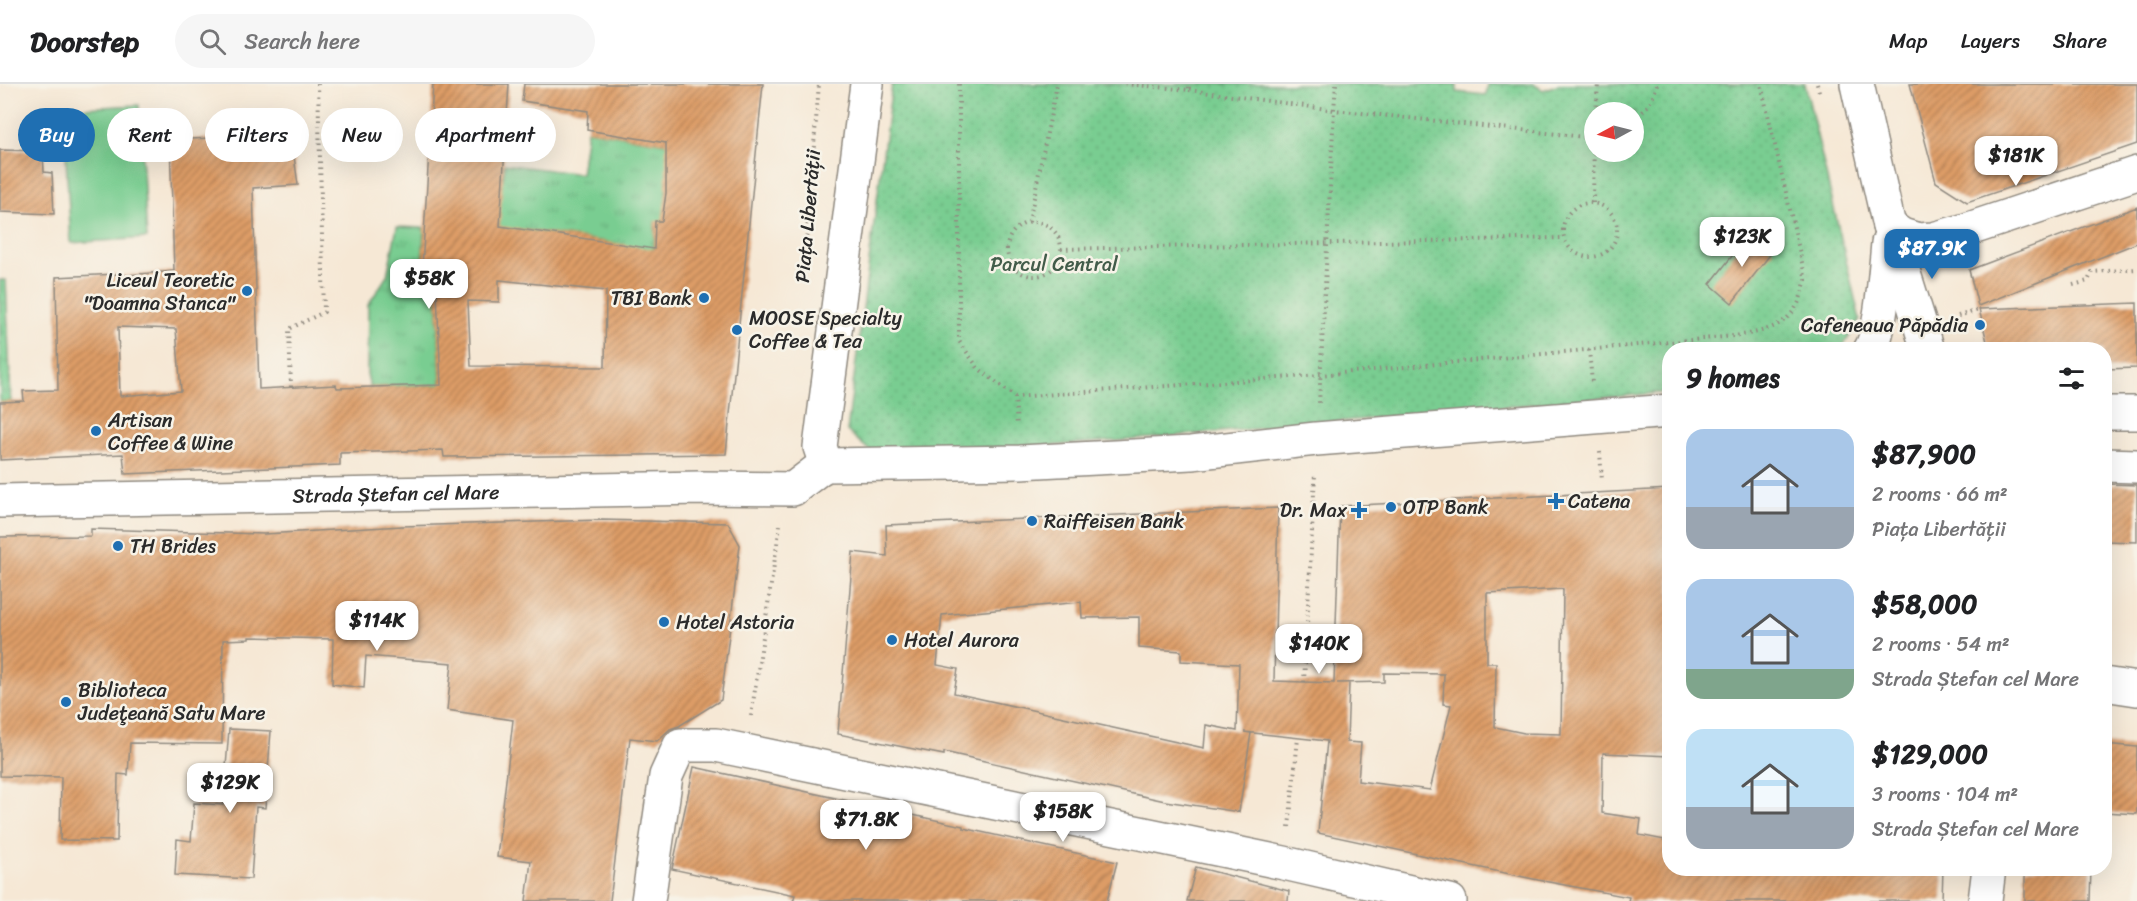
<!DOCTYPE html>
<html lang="en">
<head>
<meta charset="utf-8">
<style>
	:root { --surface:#fff; --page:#f6f6f6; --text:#202124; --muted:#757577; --line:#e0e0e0; --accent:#1f6fb2 }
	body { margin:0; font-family:Sriracha,sans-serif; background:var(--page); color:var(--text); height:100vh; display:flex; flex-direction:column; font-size:22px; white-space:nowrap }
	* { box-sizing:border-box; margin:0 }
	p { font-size:20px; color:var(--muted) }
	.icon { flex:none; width:33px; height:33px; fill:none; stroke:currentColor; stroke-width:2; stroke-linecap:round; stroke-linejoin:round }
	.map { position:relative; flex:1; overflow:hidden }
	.drawer { position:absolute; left:1662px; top:258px; width:450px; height:534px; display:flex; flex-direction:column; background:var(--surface); border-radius:24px; box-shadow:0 6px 24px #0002 }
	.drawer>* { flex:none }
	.top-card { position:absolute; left:18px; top:24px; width:570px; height:54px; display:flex; gap:12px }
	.needle { width:39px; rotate:263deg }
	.tools { position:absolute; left:1584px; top:18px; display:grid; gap:12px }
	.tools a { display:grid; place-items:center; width:60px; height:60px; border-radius:50%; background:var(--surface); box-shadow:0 6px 24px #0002; font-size:30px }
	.price { position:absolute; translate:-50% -51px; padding:0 14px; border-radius:12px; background:#fff; color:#222; font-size:20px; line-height:39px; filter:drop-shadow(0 2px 3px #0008) }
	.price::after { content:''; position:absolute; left:50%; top:36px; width:18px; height:14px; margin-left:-9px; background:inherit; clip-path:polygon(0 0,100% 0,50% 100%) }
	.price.on { background:var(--accent); color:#fff }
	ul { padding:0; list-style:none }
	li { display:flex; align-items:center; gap:18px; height:150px; padding:0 24px }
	li span { display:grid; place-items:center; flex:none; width:168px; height:120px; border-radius:18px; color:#555 }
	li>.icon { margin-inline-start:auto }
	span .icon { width:72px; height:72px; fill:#fffc; stroke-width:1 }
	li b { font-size:26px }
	h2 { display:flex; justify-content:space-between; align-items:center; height:72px; padding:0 24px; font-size:26px }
	.pill { padding:0 21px; border-radius:27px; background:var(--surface); box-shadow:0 6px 24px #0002; font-size:21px; line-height:54px }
	.pill.on { background:var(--accent); color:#fff }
	header { display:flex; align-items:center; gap:36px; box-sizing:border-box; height:84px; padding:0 30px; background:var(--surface); border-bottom:2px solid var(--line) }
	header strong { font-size:28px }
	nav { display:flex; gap:33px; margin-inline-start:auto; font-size:21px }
	.search { width:420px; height:54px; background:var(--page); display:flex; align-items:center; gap:15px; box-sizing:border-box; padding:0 21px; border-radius:33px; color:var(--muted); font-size:22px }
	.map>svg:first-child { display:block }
	.grass { fill:url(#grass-tufts); stroke:#527c5e; stroke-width:1.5 }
	.park { fill:url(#park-dots); stroke:#527c5e; stroke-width:1.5; fill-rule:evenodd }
	.pitch { fill:#79cd91; stroke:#527c5e; stroke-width:1.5 }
	.building { fill:url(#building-hatch); fill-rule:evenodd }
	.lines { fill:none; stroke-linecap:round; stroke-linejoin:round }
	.minor-casing { stroke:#908a80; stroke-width:36 }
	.path { stroke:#908a80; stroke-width:4; stroke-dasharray:1.5 4.5; stroke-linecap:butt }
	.minor { stroke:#fff; stroke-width:33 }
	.poi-dot { fill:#1f6fb2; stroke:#f7f3e8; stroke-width:2 }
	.labels { text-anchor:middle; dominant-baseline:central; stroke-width:5; stroke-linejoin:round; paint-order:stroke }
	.street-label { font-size:20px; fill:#2b2b2b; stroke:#f7f3e8 }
	.park-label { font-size:20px; fill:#425c4a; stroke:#f7f3e8 }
	.poi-label { font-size:20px; fill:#2b2b2b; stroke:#f7f3e8; text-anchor:start }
</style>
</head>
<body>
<header>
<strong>Doorstep</strong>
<div class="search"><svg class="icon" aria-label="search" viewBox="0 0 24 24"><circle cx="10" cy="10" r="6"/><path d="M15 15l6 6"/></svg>Search here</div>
<nav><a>Map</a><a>Layers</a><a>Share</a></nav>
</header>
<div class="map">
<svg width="2137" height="817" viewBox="0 0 2137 817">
	<defs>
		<pattern id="grass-tufts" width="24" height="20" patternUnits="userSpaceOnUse" patternTransform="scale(1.5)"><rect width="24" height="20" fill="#79cd91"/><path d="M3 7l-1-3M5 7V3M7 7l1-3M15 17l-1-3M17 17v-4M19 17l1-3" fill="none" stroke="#69b07d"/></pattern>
		<pattern id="park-dots" width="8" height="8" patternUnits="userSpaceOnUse" patternTransform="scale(1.5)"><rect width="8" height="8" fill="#79cd91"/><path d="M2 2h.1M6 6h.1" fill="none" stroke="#69b07d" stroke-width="1.8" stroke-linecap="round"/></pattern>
		<pattern id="building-hatch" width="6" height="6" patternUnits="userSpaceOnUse" patternTransform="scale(1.5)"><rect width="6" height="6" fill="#dd9c66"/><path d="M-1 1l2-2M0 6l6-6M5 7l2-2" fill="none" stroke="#b37f54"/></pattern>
	</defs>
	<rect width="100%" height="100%" fill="#f7f3e8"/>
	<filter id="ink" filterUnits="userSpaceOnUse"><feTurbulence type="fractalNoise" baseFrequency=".0167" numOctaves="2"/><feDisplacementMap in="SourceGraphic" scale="12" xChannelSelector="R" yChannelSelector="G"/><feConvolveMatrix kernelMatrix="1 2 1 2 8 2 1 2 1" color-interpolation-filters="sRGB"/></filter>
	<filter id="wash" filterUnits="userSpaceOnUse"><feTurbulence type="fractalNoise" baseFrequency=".008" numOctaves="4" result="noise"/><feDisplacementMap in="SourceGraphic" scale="24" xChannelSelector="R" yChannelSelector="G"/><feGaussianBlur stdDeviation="1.35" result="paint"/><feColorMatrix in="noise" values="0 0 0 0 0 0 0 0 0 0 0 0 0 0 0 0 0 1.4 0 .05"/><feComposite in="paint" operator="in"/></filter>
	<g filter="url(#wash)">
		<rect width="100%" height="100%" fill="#f6e8d5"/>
		<path class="grass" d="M587,46L672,60L666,109V137L655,138L654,169L606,158L519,145L518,187L469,94L503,96L505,80L581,90Z
			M397,143L424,144L422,184L436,185L441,301L370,303L367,290L368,221L387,192Z
			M0,196H6L11,318H0Z"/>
		<path class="park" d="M892,0H1457V8L1486,11L1488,0H1533L1543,6L1559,0H1805L1860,236L1841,265L1670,266L1669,308L1128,356L878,374L847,347ZM1594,28H1634V68H1594Z"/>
		<path class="pitch" d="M139,21L147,154L71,159L63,25Z"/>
		<g id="blocks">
			<path class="building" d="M433,0H509L500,142L654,165L655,137H662L666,109V59L587,46L588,27L522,17L524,0H763L726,370L444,373L443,366L340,369V381L125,390L123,370L0,376V318L24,317L23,307L58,306L56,193L117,190V192L174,187L170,56L291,50L298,101L253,104L259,305L336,301L337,304L441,301L436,185L422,184ZM499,196L606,207L605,283L471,282L468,217L499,218ZM118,243L176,245L181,307L120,312Z
				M1910,0H2137V60L1967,118L1936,98Z
				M0,66L43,67L44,88L52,89L54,130L0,128Z
				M2137,123V159L1978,222L1969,186Z
				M1751,148L1773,167L1732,219L1710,200Z
				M2137,219V284L2104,285V266H1989L1979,225Z
				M2104,400L2137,401V458L2104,457Z
				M1670,405V672L1603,669L1602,729L1641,735L1639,751L1670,757V784H1943L1942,817H1628L1629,813L1538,796L1318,749L1327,657L1244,648L1251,649L1239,728L1165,717L944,668V671L838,650L853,468L887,472L886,441L1278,424L1274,597L1334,599L1340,422ZM1563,505L1561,650L1524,649L1495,643L1496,579H1487V509ZM1081,518L1082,534L1139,533V564L1181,567V577L1239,580L1237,647L1206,641L1204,664L954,609L958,585L937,581L942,531ZM1384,589L1444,590L1443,620L1451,621L1430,706L1358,697L1361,659L1347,658L1349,599H1337L1384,598Z
				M601,436L728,439L740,461L721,616L679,642L670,645L657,657L630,654L610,817H526L531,777L497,773L513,636L447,626L452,579L366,572L364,604L332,600L333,555L249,553V555L223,556L222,660L130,659L128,691L118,690L117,757L60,756L61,693L0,692V453L91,452V445L264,450L403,442Z
				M229,645L271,647L265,724L256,723L251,795L175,791L177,755L191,757L194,719L223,721Z
				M2104,660L2137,663V730L2104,728Z
				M694,683L963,742V744L1117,778L1107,817H793L795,811L672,785Z
				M1196,783L1289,807L1288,817H1187Z
				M2025,784H2091L2090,817H2025Z"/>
		</g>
	</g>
	<g filter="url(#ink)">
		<use href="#blocks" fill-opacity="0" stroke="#908a80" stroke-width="1.5"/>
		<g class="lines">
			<g class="minor-casing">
				<g id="minor">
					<path d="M1857,0L1889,142L1928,266"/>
					<path d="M1889,142L1902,151L1918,156L1933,155L1966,146L2137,89"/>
					<path d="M1870,266C1881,250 1886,180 1888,159"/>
					<path d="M2104,329H2137"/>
					<path d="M826,381L820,363L867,0"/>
					<path d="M2104,381L2137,382"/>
					<path id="s1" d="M0,417L701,404L793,405L819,385L826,381L1020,378L1191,369L1316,355L1670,327"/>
					<path d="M2104,600L2137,605"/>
					<path d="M648,817L666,692L680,661H716L1284,779L1450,817"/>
					<path d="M1985,817L1989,784"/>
				</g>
			</g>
			<path class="path" d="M959,0V257L978,284L1015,313L1320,291L1734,252C1757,249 1783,245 1796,223C1801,216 1803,204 1806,196L1761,0
				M1125,0L1189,6V0
				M1336,0L1334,26L1594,54V47
				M1817,0L1820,11
				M1189,6L1334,26L1319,320
				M1596,28L1598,0
				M1634,36C1645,27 1654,15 1657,0
				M1593,119L1594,54
				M1563 146a27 27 0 1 1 54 0a27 27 0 1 1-54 0Z
				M1007 165a27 27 0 1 1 54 0a27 27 0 1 1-54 0Z
				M1029,138L1057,0
				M1061,165L1564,154
				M803,195L819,0
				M2073,201L2088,197L2092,188L2137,185
				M1958,232L1979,226
				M1589,266L1592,298
				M291,303L289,245L324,228L318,0
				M1015,313L1017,342
				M1600,368L1602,397
				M1304,598L1315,390
				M751,632L780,441
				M1289,743L1298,654"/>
			<use href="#minor" class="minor"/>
		</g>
	</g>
	<g class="poi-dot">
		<circle cx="247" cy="207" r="6"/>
		<circle cx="704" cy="214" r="6"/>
		<circle cx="1980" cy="241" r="6"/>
		<circle cx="737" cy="246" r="6"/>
		<circle cx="96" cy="347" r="6"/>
		<path d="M1553 408h6v6h6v6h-6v6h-6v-6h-6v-6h6z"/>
		<circle cx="1391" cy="423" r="6"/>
		<path d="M1356 417h6v6h6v6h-6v6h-6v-6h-6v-6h6z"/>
		<circle cx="1032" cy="437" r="6"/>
		<circle cx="118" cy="462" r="6"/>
		<circle cx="664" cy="538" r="6"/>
		<circle cx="892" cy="556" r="6"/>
		<circle cx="66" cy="618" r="6"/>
	</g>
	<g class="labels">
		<g class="street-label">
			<text transform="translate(808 132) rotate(-85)">Piața Libertății</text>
			<text stroke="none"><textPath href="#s1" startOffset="396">Strada Ștefan cel Mare</textPath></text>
		</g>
		<g class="park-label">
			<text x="1054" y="180">Parcul Central</text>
		</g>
		<g class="poi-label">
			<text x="235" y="196" text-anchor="end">Liceul Teoretic<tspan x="235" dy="23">"Doamna Stanca"</tspan></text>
			<text x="692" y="214" text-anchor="end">TBI Bank</text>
			<text x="749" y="234">MOOSE Specialty<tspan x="749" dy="23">Coffee &amp; Tea</tspan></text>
			<text x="1968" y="241" text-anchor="end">Cafeneaua Păpădia</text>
			<text x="108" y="336">Artisan<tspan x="108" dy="23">Coffee &amp; Wine</tspan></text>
			<text x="1568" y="417">Catena</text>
			<text x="1403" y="423">OTP Bank</text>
			<text x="1347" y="426" text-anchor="end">Dr. Max</text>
			<text x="1044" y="437">Raiffeisen Bank</text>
			<text x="130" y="462">TH Brides</text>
			<text x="676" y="538">Hotel Astoria</text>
			<text x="904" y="556">Hotel Aurora</text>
			<text x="78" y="606">Biblioteca<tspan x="78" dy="23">Judeţeană Satu Mare</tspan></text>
		</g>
	</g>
</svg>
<div class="tools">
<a><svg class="needle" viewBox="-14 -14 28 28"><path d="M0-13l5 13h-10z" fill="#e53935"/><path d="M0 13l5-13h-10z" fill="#757577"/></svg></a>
</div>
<b class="price" style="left:2016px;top:103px">$181K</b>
<b class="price" style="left:1742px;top:184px">$123K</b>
<b class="price on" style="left:1932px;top:196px">$87.9K</b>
<b class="price" style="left:429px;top:226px">$58K</b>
<b class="price" style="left:377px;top:568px">$114K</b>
<b class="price" style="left:1319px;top:591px">$140K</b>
<b class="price" style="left:230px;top:730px">$129K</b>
<b class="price" style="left:1063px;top:759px">$158K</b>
<b class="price" style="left:866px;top:767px">$71.8K</b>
<div class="top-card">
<a class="pill on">Buy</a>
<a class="pill">Rent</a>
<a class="pill">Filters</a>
<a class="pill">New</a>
<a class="pill">Apartment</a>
</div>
<section class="drawer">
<h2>9 homes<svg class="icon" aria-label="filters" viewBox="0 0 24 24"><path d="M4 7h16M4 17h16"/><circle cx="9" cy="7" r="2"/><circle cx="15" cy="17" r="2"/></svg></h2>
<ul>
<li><span style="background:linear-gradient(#a9c7e8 65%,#9aa5b1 0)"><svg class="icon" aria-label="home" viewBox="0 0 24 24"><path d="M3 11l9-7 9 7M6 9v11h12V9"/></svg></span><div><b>$87,900</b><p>2 rooms · 66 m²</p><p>Piața Libertății</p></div></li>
<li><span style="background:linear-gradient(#a9c7e8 75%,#7fa58c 0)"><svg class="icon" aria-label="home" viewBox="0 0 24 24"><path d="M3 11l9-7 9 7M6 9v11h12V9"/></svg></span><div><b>$58,000</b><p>2 rooms · 54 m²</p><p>Strada Ștefan cel Mare</p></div></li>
<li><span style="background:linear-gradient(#bfe0f5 65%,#9aa5b1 0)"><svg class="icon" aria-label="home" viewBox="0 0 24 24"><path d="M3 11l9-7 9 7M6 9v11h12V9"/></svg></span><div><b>$129,000</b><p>3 rooms · 104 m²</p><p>Strada Ștefan cel Mare</p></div></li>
</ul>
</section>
</div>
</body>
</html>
